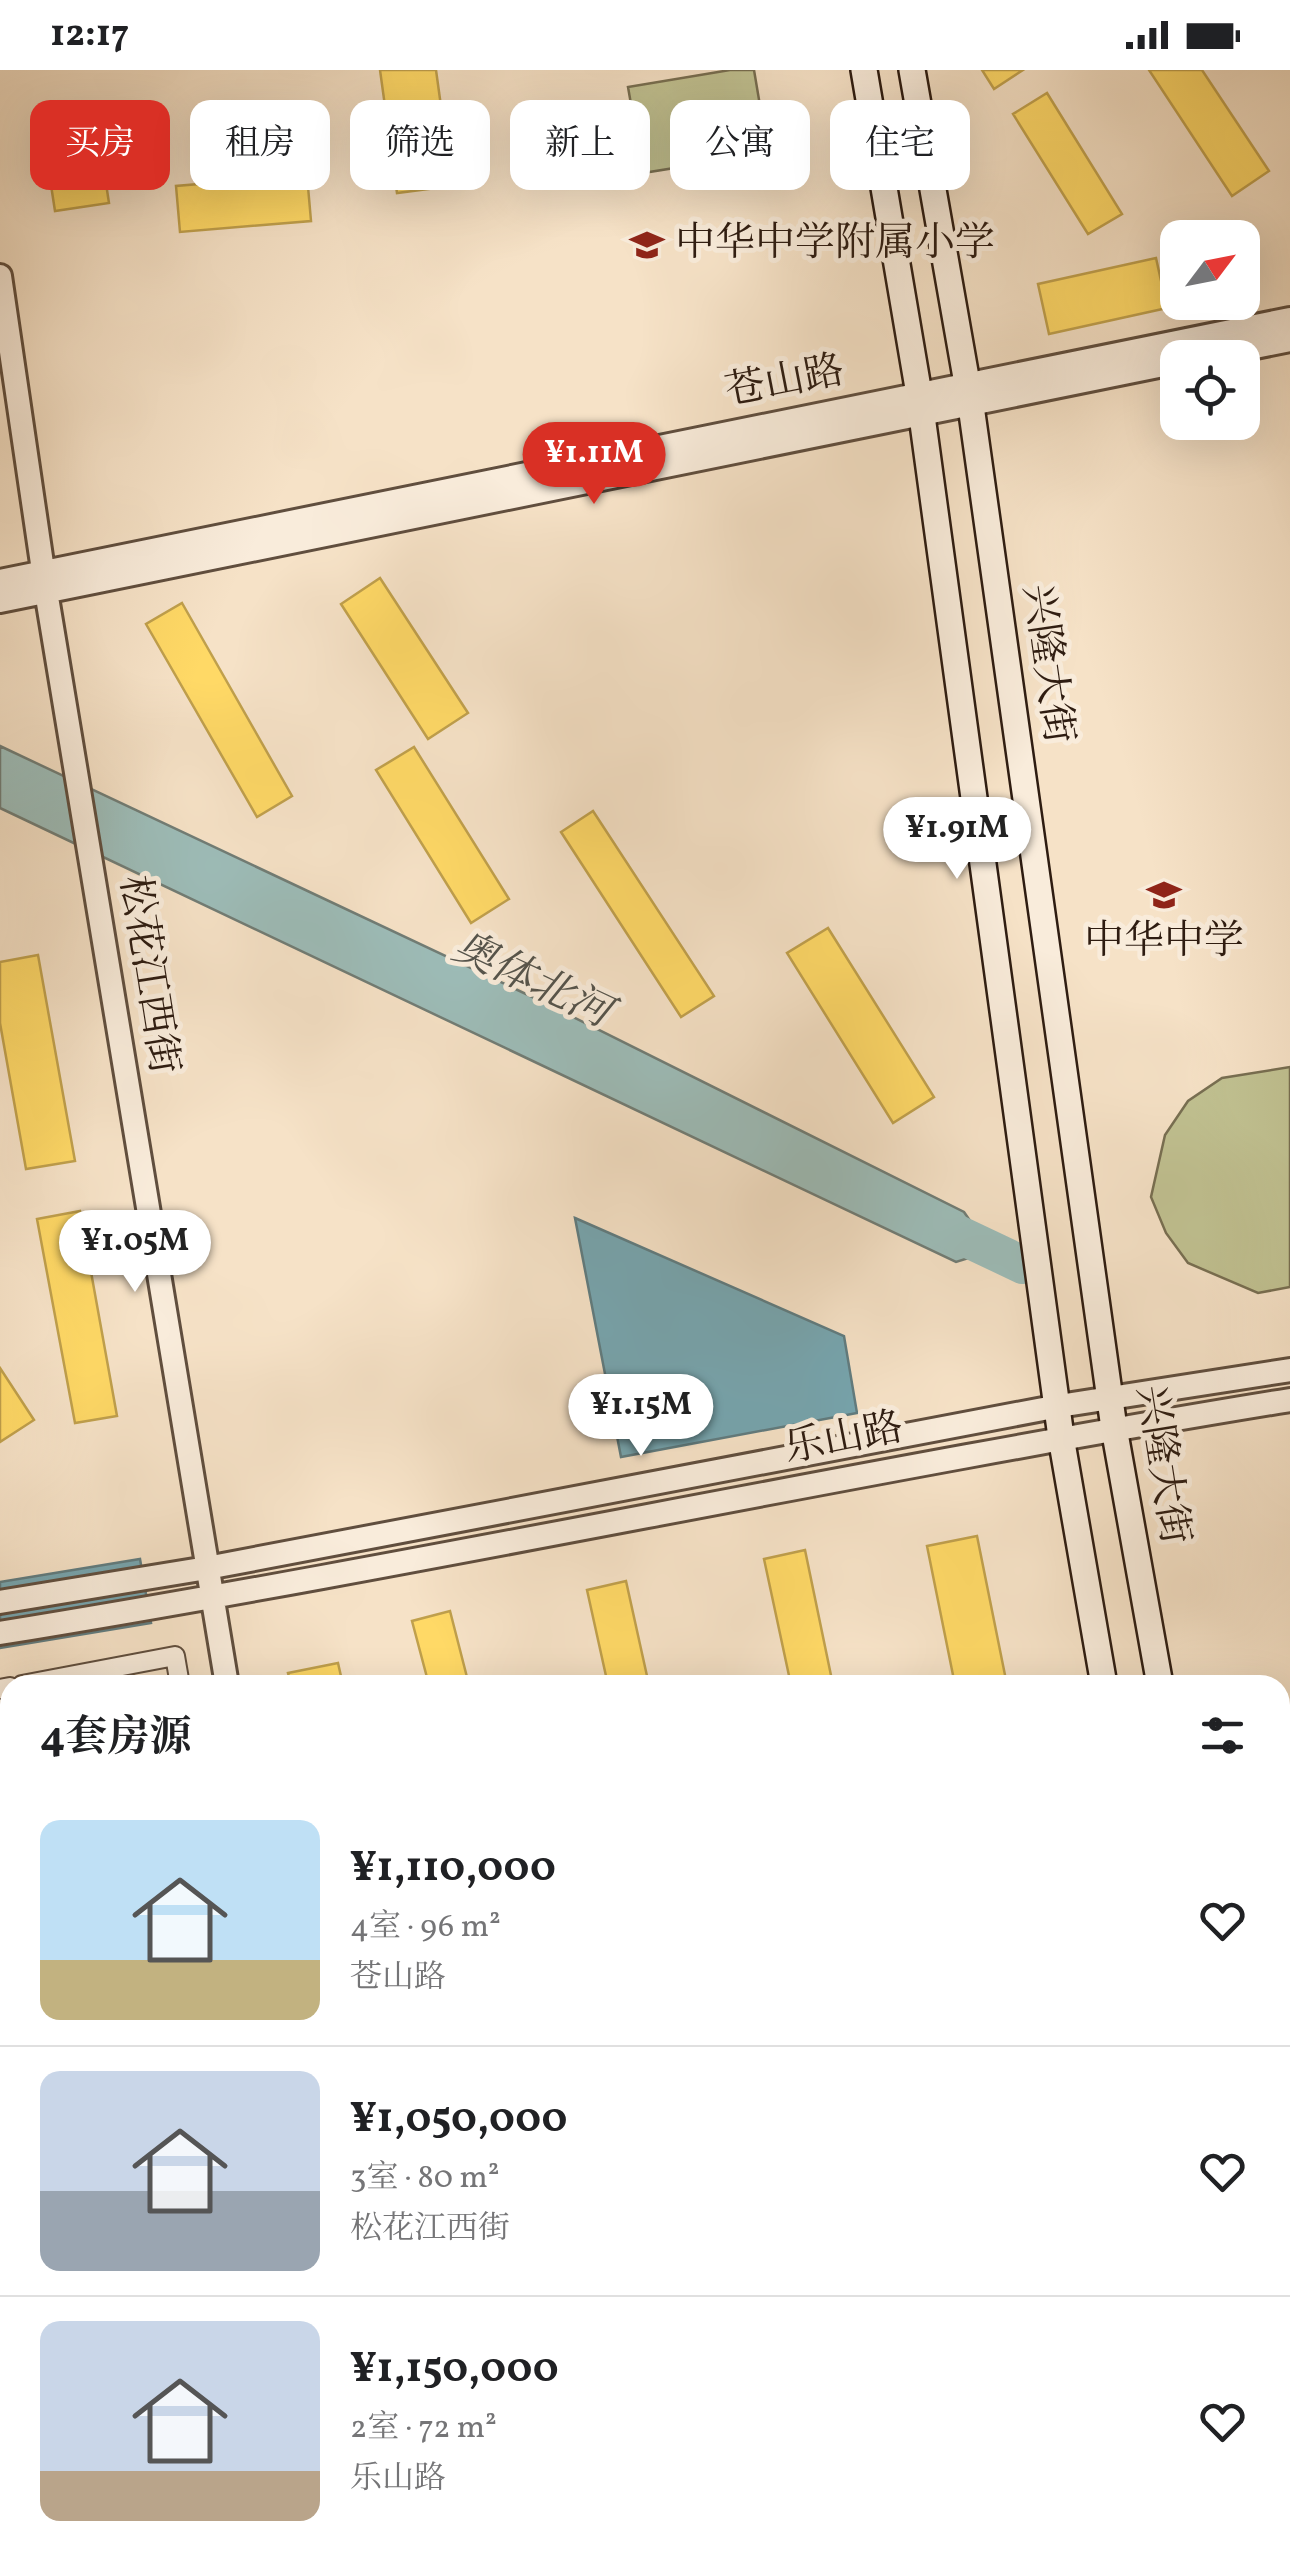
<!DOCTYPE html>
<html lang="zh">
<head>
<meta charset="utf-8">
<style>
	:root { --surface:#fff; --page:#f2f2f2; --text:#202124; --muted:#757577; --line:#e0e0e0; --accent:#d93025 }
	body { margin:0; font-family:Vollkorn,"Noto Serif SC",serif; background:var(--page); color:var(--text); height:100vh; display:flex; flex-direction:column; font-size:38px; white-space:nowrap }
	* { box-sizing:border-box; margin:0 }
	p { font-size:32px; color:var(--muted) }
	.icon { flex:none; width:55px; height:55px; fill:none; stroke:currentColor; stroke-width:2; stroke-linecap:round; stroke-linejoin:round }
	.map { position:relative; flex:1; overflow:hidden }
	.sheet { position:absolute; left:0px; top:1605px; width:1290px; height:892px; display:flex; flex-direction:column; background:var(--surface); border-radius:30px 30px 0 0; box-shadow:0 10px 40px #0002 }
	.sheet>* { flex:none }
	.top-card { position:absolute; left:30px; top:30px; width:1230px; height:90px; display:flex; gap:20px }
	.needle { width:65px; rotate:58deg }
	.tools { position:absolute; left:1160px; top:150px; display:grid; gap:20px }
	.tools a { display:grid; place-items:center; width:100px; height:100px; border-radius:20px; background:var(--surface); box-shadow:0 10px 40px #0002; font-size:50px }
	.price { position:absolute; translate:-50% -85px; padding:0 22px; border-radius:35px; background:#fff; color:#222; font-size:32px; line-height:65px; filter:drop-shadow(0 2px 5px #0008) }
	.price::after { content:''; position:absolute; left:50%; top:60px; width:30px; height:22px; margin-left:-15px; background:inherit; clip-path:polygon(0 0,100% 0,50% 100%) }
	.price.on { background:var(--accent); color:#fff }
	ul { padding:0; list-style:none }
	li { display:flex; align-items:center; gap:30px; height:250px; padding:0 40px }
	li+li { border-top:2px solid var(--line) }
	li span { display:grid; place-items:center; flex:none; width:280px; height:200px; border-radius:20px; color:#555 }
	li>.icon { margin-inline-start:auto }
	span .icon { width:120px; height:120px; fill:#fffc; stroke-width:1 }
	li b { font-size:42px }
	h2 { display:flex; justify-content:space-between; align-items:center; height:120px; padding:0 40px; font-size:42px }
	.tag { padding:0 35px; border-radius:20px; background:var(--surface); box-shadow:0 10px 40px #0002; font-size:35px; line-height:90px }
	.tag.on { background:var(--accent); color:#fff }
	.status { display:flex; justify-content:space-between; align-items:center; height:70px; padding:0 50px; background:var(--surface); direction:ltr }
	.status svg { height:28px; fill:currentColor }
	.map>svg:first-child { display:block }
	.green { fill:#c1c292; stroke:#786f52; stroke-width:2.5 }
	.water { fill:#9dbdb9; stroke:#717d76; stroke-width:2.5 }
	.homes { fill:#ffd966; stroke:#c0a04c; stroke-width:2.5 }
	.public { fill:#76a5af; stroke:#607c80; stroke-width:2.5 }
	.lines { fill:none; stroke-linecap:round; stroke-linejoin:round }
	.river { stroke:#9dbdb9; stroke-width:38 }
	.service-casing { stroke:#604e3e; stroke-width:14 }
	.minor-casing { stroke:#604e3e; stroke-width:22 }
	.tertiary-casing { stroke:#604e3e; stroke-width:28 }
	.secondary-casing { stroke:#2e1c11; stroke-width:30 }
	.service { stroke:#f9ecdb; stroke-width:9 }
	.minor { stroke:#f9ecdb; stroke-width:18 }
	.tertiary { stroke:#f9ecdb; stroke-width:22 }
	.secondary { stroke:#f9ecdb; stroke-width:25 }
	.labels { text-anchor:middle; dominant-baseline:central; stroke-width:10; stroke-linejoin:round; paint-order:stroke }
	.poi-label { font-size:40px; fill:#2e1c11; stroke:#f9ecdb; text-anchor:start }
	.street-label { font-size:40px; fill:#2e1c11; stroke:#f9ecdb }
	.water-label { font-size:42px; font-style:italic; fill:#55544c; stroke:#f9ecdb }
</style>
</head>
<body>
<div class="status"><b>12:17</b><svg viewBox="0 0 49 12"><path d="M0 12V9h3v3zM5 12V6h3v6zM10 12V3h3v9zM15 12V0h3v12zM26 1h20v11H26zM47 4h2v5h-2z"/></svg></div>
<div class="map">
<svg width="1290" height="2496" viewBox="0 0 1290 2496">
	<rect width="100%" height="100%" fill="#f6e2c7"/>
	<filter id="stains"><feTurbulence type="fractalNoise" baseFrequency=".002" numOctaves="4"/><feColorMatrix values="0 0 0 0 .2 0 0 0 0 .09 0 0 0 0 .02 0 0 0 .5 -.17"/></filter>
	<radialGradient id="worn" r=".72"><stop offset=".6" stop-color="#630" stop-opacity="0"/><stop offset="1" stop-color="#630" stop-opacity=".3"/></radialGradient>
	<path class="green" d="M730,0H754L768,83L643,103L628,17Z
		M1290,997V1217L1258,1223L1188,1193L1166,1163L1151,1127L1165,1065L1188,1031L1222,1008Z"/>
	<path class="water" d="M0,676L543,932L964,1142L991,1181L956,1192L0,738Z
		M24,2488H120L121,2496H26Z"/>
	<path class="homes" d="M380,0H436L452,116L397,123Z
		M982,0H1023L994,19Z
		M1149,0H1202L1269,101L1232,126Z
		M1047,23L1122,144L1088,164L1013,44Z
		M96,49L109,133L55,141L42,57Z
		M307,105L311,151L180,162L176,116Z
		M1156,188L1167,238L1049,264L1038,214Z
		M380,508L468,643L428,669L341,534Z
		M182,533L292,726L257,747L146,554Z
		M414,677L509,829L471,853L376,700Z
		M593,741L714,926L681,947L561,762Z
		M828,858L934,1027L893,1053L787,883Z
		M38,885L75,1091L26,1099L0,953V892Z
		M80,1141L117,1346L75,1353L37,1149Z
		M0,1298L34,1350L0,1372Z
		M977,1466L1007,1615H955L927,1476Z
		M805,1480L833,1615H791L764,1489Z
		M626,1511L649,1615H608L587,1520Z
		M450,1541L469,1615H429L412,1551Z
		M338,1593L343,1615H291L288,1603Z
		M134,1605L136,1615H89Z
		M0,1830L10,1849V1942L0,1923Z
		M0,2078L10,2098V2146L0,2151Z
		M0,2297L10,2319V2353L0,2358Z
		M169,2488H209L211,2493L173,2496Z"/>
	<path class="public" d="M575,1148L844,1266L857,1343L621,1387Z
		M140,1489L151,1553L0,1578V1512Z"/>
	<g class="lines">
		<path class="river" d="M947,1159L1023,1195"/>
		<g class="service-casing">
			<path id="service" d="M875,2488L877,2496"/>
		</g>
		<g class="minor-casing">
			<path id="minor" d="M22,1615L175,1586L180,1615
				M0,1619L10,1617"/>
		</g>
		<g class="tertiary-casing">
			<path id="tertiary" d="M0,206L46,521L227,1615
				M1201,288L1290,270
				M0,511L1290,249
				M0,531L1178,292
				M0,1532L207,1498L1059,1336L1290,1300
				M0,1563C431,1493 859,1400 1290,1330
				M379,2488L380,2496
				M706,2496L748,2488"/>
		</g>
		<g class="secondary-casing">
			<path id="secondary" d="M864,0L919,324L1061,1367L1104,1615
				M912,0L971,336L1114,1358L1160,1615
				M1280,2339L1290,2403
				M1252,2488L1254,2496"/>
		</g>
		<use href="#service" class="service"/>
		<use href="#minor" class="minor"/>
		<use href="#tertiary" class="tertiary"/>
		<use href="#secondary" class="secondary"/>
	</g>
	<defs>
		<g id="school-bare" transform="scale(2.7)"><path d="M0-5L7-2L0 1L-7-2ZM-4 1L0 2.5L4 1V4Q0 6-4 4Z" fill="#8f2418" stroke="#f9ecdb" stroke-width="2.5" paint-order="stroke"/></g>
	</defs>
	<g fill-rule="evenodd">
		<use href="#school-bare" x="647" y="175"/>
		<use href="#school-bare" x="1164" y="825"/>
	</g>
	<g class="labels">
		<g class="poi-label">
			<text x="675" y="175">中华中学附属小学</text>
			<text x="1164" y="873" text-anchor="middle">中华中学</text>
		</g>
		<g class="street-label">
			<text transform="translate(785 313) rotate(-11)">苍山路</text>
			<text transform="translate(1046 594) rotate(82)">兴隆大街</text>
			<text transform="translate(147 905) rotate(81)">松花江西街</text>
			<text transform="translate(844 1370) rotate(-11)">乐山路</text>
			<text transform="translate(1161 1395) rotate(81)">兴隆大街</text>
		</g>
		<g class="water-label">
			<text transform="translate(531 912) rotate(25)">奥体北河</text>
		</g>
	</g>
	<rect width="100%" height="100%" filter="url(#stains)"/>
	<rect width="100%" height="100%" fill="url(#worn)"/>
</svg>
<div class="tools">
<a><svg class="needle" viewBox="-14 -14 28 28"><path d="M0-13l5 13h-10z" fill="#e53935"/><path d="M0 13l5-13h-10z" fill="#757577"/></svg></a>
<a><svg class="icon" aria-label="locate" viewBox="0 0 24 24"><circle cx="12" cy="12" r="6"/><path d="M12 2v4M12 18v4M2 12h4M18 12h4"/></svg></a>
</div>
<b class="price on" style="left:594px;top:437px">¥1.11M</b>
<b class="price" style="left:957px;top:812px">¥1.91M</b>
<b class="price" style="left:135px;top:1225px">¥1.05M</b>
<b class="price" style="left:641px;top:1389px">¥1.15M</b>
<div class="top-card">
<a class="tag on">买房</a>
<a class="tag">租房</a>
<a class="tag">筛选</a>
<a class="tag">新上</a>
<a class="tag">公寓</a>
<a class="tag">住宅</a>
</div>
<section class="sheet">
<h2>4套房源<svg class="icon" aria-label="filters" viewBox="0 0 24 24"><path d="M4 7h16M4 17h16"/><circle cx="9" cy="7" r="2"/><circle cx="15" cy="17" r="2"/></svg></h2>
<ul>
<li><span style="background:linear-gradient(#bfe0f5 70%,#c2b280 0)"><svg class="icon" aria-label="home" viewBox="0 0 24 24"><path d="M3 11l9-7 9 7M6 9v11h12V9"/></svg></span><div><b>¥1,110,000</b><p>4室 · 96 m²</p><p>苍山路</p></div><svg class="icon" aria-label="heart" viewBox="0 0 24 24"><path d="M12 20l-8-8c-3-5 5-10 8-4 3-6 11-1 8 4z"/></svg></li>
<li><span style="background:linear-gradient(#c9d6e8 60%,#9aa5b1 0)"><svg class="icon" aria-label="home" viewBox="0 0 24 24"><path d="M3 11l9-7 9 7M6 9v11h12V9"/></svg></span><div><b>¥1,050,000</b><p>3室 · 80 m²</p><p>松花江西街</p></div><svg class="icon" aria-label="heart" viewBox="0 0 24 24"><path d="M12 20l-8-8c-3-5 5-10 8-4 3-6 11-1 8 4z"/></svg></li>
<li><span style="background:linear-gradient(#c9d6e8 75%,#b9a48a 0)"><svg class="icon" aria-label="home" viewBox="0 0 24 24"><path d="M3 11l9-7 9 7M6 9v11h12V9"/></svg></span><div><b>¥1,150,000</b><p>2室 · 72 m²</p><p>乐山路</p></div><svg class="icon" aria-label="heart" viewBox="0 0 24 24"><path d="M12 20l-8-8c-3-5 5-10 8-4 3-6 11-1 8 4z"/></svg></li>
</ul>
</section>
</div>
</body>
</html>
